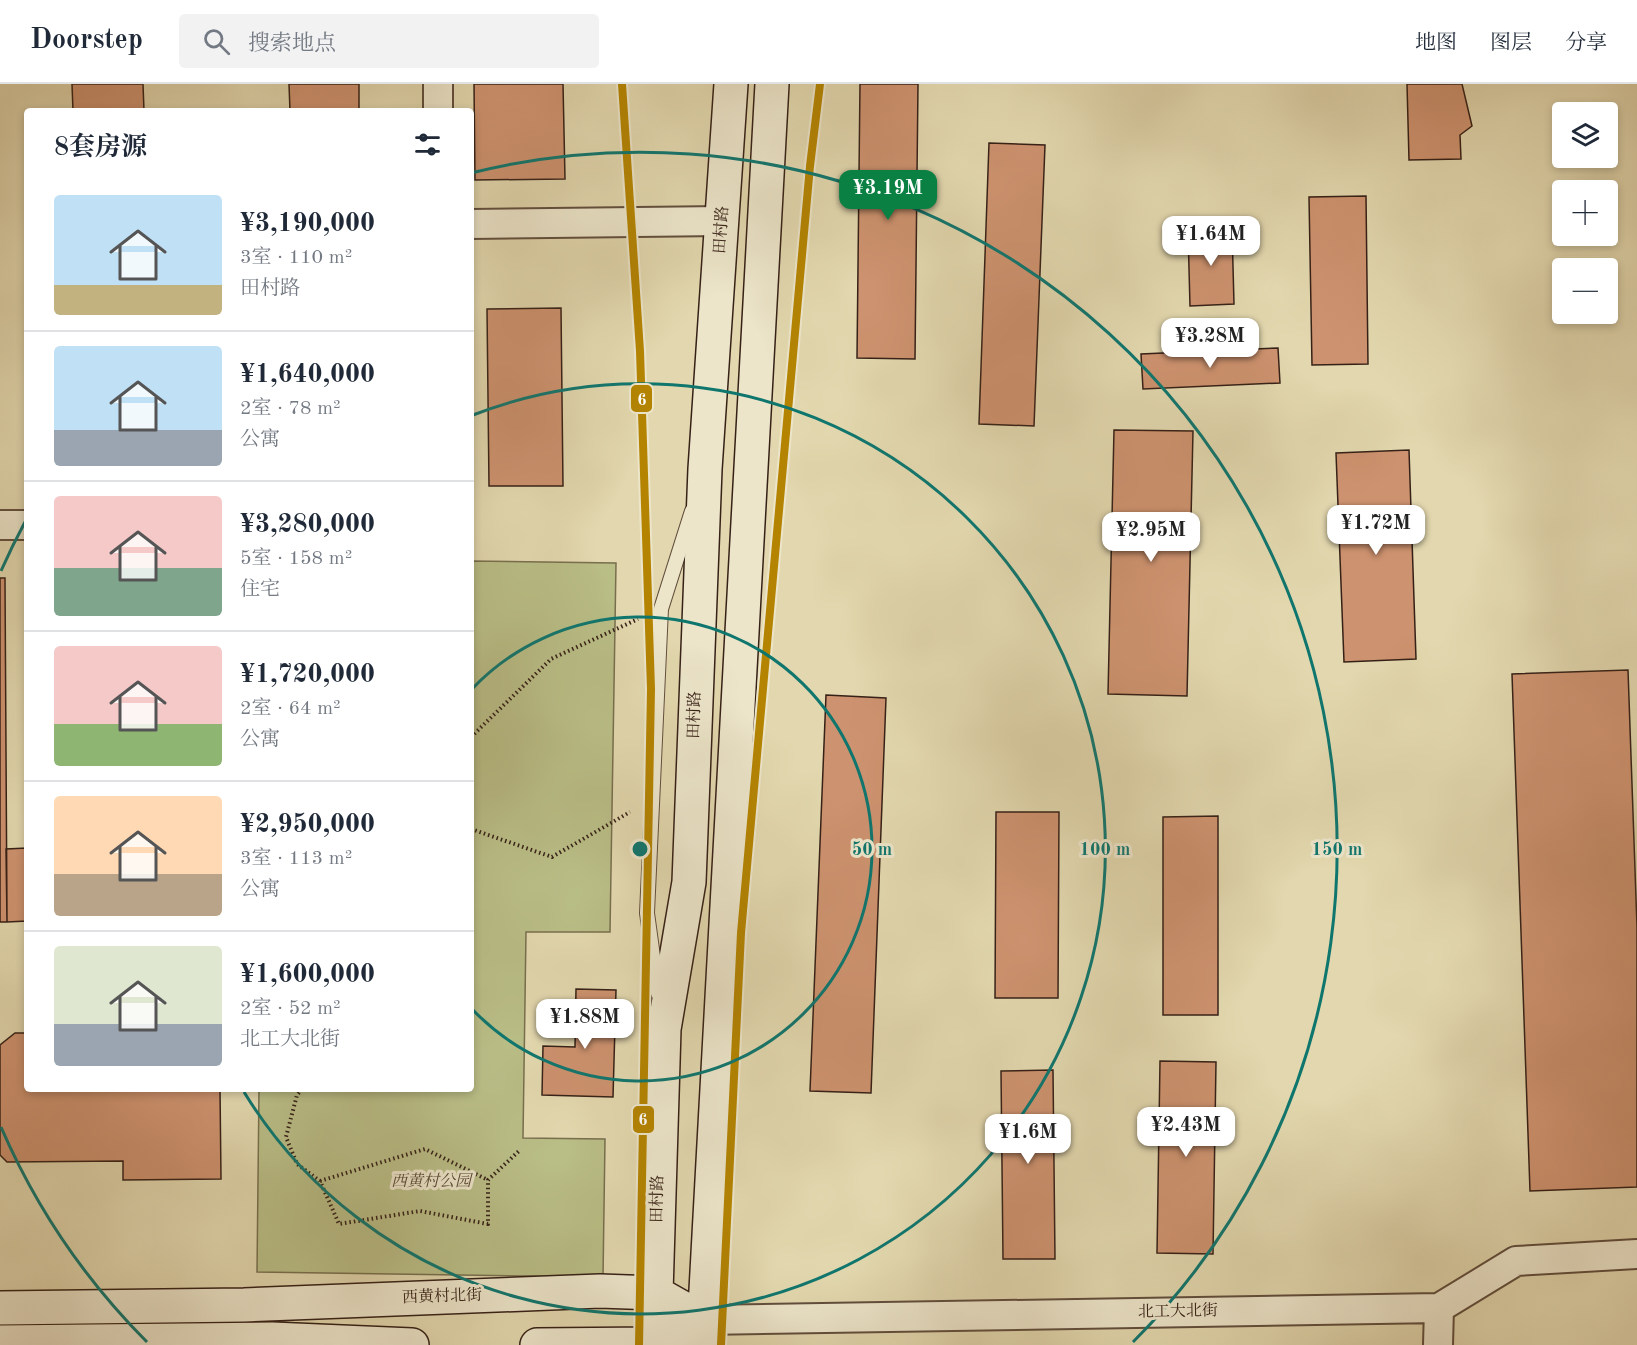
<!DOCTYPE html>
<html lang="zh">
<head>
<meta charset="utf-8">
<style>
	:root { --surface:#fff; --page:#f2f2f3; --text:#1f2937; --muted:#747a83; --line:#e0e1e3; --accent:#0b8043 }
	body { margin:0; font-family:"Old Standard TT","Noto Serif SC",serif; background:var(--page); color:var(--text); height:100vh; display:flex; flex-direction:column; font-size:22px; white-space:nowrap }
	* { box-sizing:border-box; margin:0 }
	p { font-size:20px; color:var(--muted) }
	.icon { flex:none; width:33px; height:33px; fill:none; stroke:currentColor; stroke-width:2; stroke-linecap:round; stroke-linejoin:round }
	.map { position:relative; flex:1; overflow:hidden }
	.details { position:absolute; left:24px; top:24px; width:450px; height:984px; display:flex; flex-direction:column; background:var(--surface); border-radius:6px; box-shadow:0 3px 9px #0003 }
	.details>* { flex:none }
	.controls { position:absolute; left:1552px; top:18px; display:grid; gap:12px }
	.controls a { display:grid; place-items:center; width:66px; height:66px; border-radius:6px; background:var(--surface); box-shadow:0 3px 9px #0003; font-size:30px }
	.price { position:absolute; translate:-50% -51px; padding:0 14px; border-radius:12px; background:#fff; color:#222; font-size:20px; line-height:39px; filter:drop-shadow(0 2px 3px #0008) }
	.price::after { content:''; position:absolute; left:50%; top:36px; width:18px; height:14px; margin-left:-9px; background:inherit; clip-path:polygon(0 0,100% 0,50% 100%) }
	.price.active { background:var(--accent); color:#fff }
	ul { padding:0; list-style:none }
	li { display:flex; align-items:center; gap:18px; height:150px; padding:0 30px }
	li+li { border-top:2px solid var(--line) }
	li span { display:grid; place-items:center; flex:none; width:168px; height:120px; border-radius:6px; color:#555 }
	li>.icon { margin-inline-start:auto }
	span .icon { width:72px; height:72px; fill:#fffc; stroke-width:1 }
	li b { font-size:26px }
	h2 { display:flex; justify-content:space-between; align-items:center; height:72px; padding:0 30px; font-size:26px }
	header { display:flex; align-items:center; gap:36px; box-sizing:border-box; height:84px; padding:0 30px; background:var(--surface); border-bottom:2px solid var(--line) }
	header strong { font-size:28px }
	nav { display:flex; gap:33px; margin-inline-start:auto; font-size:21px }
	.search { width:420px; height:54px; background:var(--page); display:flex; align-items:center; gap:15px; box-sizing:border-box; padding:0 21px; border-radius:6px; color:var(--muted); font-size:22px }
	.map>svg:first-child { display:block }
	.green { fill:#b9bd86; stroke:#786f4e; stroke-width:1.5 }
	.building { fill:#cd926f; stroke:#362117; stroke-width:1.5 }
	.lines { fill:none; stroke-linecap:round; stroke-linejoin:round }
	.lane-casing { stroke:#614e3d; stroke-width:16 }
	.street-casing { stroke:#614e3d; stroke-width:32 }
	.secondary-casing { stroke:#362117; stroke-width:36 }
	.path { stroke:#362117; stroke-width:4; stroke-dasharray:1.5 3; stroke-linecap:butt }
	.lane { stroke:#ece5ca; stroke-width:14 }
	.street { stroke:#ece5ca; stroke-width:28 }
	.secondary { stroke:#ece5ca; stroke-width:33 }
	.metro-1-casing { stroke:#ece5ca; stroke-width:12 }
	.metro-1 { stroke:#b48401; stroke-width:8 }
	.ring { fill:none; stroke:#0f766e; stroke-width:3 }
	.labels { text-anchor:middle; dominant-baseline:central; stroke-width:6; stroke-linejoin:round; paint-order:stroke }
	.street-label { font-size:16px; fill:#362117; stroke:#ece5ca }
	.park-label { font-size:16px; font-style:italic; fill:#574833; stroke:#ece5ca }
	.centre { fill:#0f766e; stroke:#ece5ca; stroke-width:3 }
	.ring-label { font-size:18px; text-anchor:middle; font-weight:bold; fill:#0f766e; stroke:#ece5ca; stroke-width:6; stroke-linejoin:round; paint-order:stroke }
	.line-badge { stroke:#ece5ca; stroke-width:2 }
	.badge-label { font-size:16px; text-anchor:middle; font-weight:bold; fill:#fff }
</style>
</head>
<body>
<header>
<strong>Doorstep</strong>
<div class="search"><svg class="icon" aria-label="search" viewBox="0 0 24 24"><circle cx="10" cy="10" r="6"/><path d="M15 15l6 6"/></svg>搜索地点</div>
<nav><a>地图</a><a>图层</a><a>分享</a></nav>
</header>
<div class="map">
<svg width="1637" height="1261" viewBox="0 0 1637 1261">
	<rect width="100%" height="100%" fill="#e2d7ae"/>
	<filter id="stains"><feTurbulence type="fractalNoise" baseFrequency=".00333" numOctaves="4"/><feColorMatrix values="0 0 0 0 .2 0 0 0 0 .09 0 0 0 0 .02 0 0 0 .5 -.17"/></filter>
	<radialGradient id="worn" r=".72"><stop offset=".6" stop-color="#630" stop-opacity="0"/><stop offset="1" stop-color="#630" stop-opacity=".3"/></radialGradient>
	<path class="green" d="M471,477L616,479L610,848H526L523,1054L605,1055L603,1193L257,1188L259,1005H471Z"/>
	<path class="building" d="M72,0H143L144,27H73Z
		M289,0H359V27H290Z
		M474,0H563L565,95L475,96Z
		M860,0H918L915,275L857,274Z
		M1407,0H1462L1472,42L1460,51L1461,75L1409,76Z
		M989,59L1045,61L1034,342L979,340Z
		M1366,112L1368,280L1312,281L1309,113Z
		M1232,145L1234,220L1190,222L1188,147Z
		M561,224L563,402H489L487,225Z
		M1278,264L1280,299L1143,305L1141,270Z
		M1114,346L1193,347L1187,612L1108,610Z
		M1409,366L1416,575L1344,578L1336,369Z
		M0,494H5L7,838H0Z
		M1628,586L1637,843V1103L1530,1107L1512,590Z
		M826,611L886,614L871,1009L810,1007Z
		M996,728H1059L1058,914H995Z
		M1218,732V931H1163V733Z
		M27,764V837L7,838L6,765Z
		M576,905L616,906L613,1013L542,1011L543,962L575,963Z
		M15,949H27V1005H220L221,1095L123,1096V1077L7,1078L0,1071V961Z
		M1160,977L1216,978L1213,1170L1157,1169Z
		M1053,986L1055,1175H1003L1001,987Z"/>
	<g class="lines">
		<g class="lane-casing">
			<path id="lane" d="M658,909L647,829L661,525L692,427"/>
		</g>
		<g class="street-casing">
			<path id="street" d="M438,0V27
				M471,140L722,137
				M0,441H27
				M704,1236L1439,1224L1516,1177L1637,1170
				M1438,1261L1439,1224"/>
		</g>
		<g class="secondary-casing">
			<path id="secondary" d="M0,1224L244,1221L600,1207L656,1209L704,1236
				M0,1258L272,1255L412,1261
				M537,1261L652,1260L704,1236
				M652,1261L656,1209L664,945L689,798L705,385L731,0
				M703,1261L772,0"/>
		</g>
		<path class="path" d="M471,653L551,575L638,535
			M471,745L552,773L630,728
			M302,1005L297,1011L286,1053L297,1080L320,1097L339,1140L420,1127L488,1140V1096L520,1066
			M320,1097L425,1065L488,1096"/>
		<use href="#lane" class="lane"/>
		<use href="#street" class="street"/>
		<use href="#secondary" class="secondary"/>
		<g class="metro-1-casing">
			<path id="metro-1" d="M622,0L640,267L651,605L639,1261
				M721,1261L741,849L810,82L820,0"/>
		</g>
		<use href="#metro-1" class="metro-1"/>
	</g>
	<g class="ring">
		<path d="M472 605A232 232 0 1 1 472 925"/>
		<path d="M473 331A465 465 0 1 1 244 1008"/>
		<path d="M147 1258A697 697 0 0 1 1 1043M1 487A697 697 0 0 1 25 438M471 89A697 697 0 0 1 1133 1258"/>
	</g>
	<g class="labels">
		<g class="street-label">
			<text transform="translate(722 146) rotate(-86)">田村路</text>
			<text transform="translate(695 631) rotate(-88)">田村路</text>
			<text transform="translate(658 1115) rotate(-89)">田村路</text>
			<text transform="translate(442 1213) rotate(-2)">西黄村北街</text>
			<text transform="translate(1178 1228) rotate(-1)">北工大北街</text>
		</g>
		<g class="park-label">
			<text x="431" y="1098">西黄村公园</text>
		</g>
	</g>
	<circle cx="640" cy="765" r="9" class="centre"/>
	<g class="ring-label">
		<text x="872" y="771">50 m</text>
		<text x="1105" y="771">100 m</text>
		<text x="1337" y="771">150 m</text>
	</g>
	<g class="line-badge">
		<rect x="630" y="300" width="23" height="29" rx="6" fill="#b48401"/>
		<rect x="632" y="1021" width="23" height="29" rx="6" fill="#b48401"/>
	</g>
	<g class="badge-label">
		<text x="642" y="321">6</text>
		<text x="643" y="1041">6</text>
	</g>
	<rect width="100%" height="100%" filter="url(#stains)"/>
	<rect width="100%" height="100%" fill="url(#worn)"/>
</svg>
<div class="controls">
<a><svg class="icon" aria-label="layers" viewBox="0 0 24 24"><path d="M12 4l9 5-9 5-9-5zM3 14l9 5 9-5"/></svg></a>
<a>+</a>
<a>−</a>
</div>
<b class="price active" style="left:888px;top:137px">¥3.19M</b>
<b class="price" style="left:1211px;top:183px">¥1.64M</b>
<b class="price" style="left:1210px;top:285px">¥3.28M</b>
<b class="price" style="left:1376px;top:472px">¥1.72M</b>
<b class="price" style="left:1151px;top:479px">¥2.95M</b>
<b class="price" style="left:585px;top:966px">¥1.88M</b>
<b class="price" style="left:1186px;top:1074px">¥2.43M</b>
<b class="price" style="left:1028px;top:1081px">¥1.6M</b>
<section class="details">
<h2>8套房源<svg class="icon" aria-label="filters" viewBox="0 0 24 24"><path d="M4 7h16M4 17h16"/><circle cx="9" cy="7" r="2"/><circle cx="15" cy="17" r="2"/></svg></h2>
<ul>
<li><span style="background:linear-gradient(#bfe0f5 75%,#c2b280 0)"><svg class="icon" aria-label="home" viewBox="0 0 24 24"><path d="M3 11l9-7 9 7M6 9v11h12V9"/></svg></span><div><b>¥3,190,000</b><p>3室 · 110 m²</p><p>田村路</p></div></li>
<li><span style="background:linear-gradient(#bfe0f5 70%,#9aa5b1 0)"><svg class="icon" aria-label="home" viewBox="0 0 24 24"><path d="M3 11l9-7 9 7M6 9v11h12V9"/></svg></span><div><b>¥1,640,000</b><p>2室 · 78 m²</p><p>公寓</p></div></li>
<li><span style="background:linear-gradient(#f6c9c9 60%,#7fa58c 0)"><svg class="icon" aria-label="home" viewBox="0 0 24 24"><path d="M3 11l9-7 9 7M6 9v11h12V9"/></svg></span><div><b>¥3,280,000</b><p>5室 · 158 m²</p><p>住宅</p></div></li>
<li><span style="background:linear-gradient(#f6c9c9 65%,#8fb573 0)"><svg class="icon" aria-label="home" viewBox="0 0 24 24"><path d="M3 11l9-7 9 7M6 9v11h12V9"/></svg></span><div><b>¥1,720,000</b><p>2室 · 64 m²</p><p>公寓</p></div></li>
<li><span style="background:linear-gradient(#ffd9b3 65%,#b9a48a 0)"><svg class="icon" aria-label="home" viewBox="0 0 24 24"><path d="M3 11l9-7 9 7M6 9v11h12V9"/></svg></span><div><b>¥2,950,000</b><p>3室 · 113 m²</p><p>公寓</p></div></li>
<li><span style="background:linear-gradient(#dfe7d0 65%,#9aa5b1 0)"><svg class="icon" aria-label="home" viewBox="0 0 24 24"><path d="M3 11l9-7 9 7M6 9v11h12V9"/></svg></span><div><b>¥1,600,000</b><p>2室 · 52 m²</p><p>北工大北街</p></div></li>
</ul>
</section>
</div>
</body>
</html>
